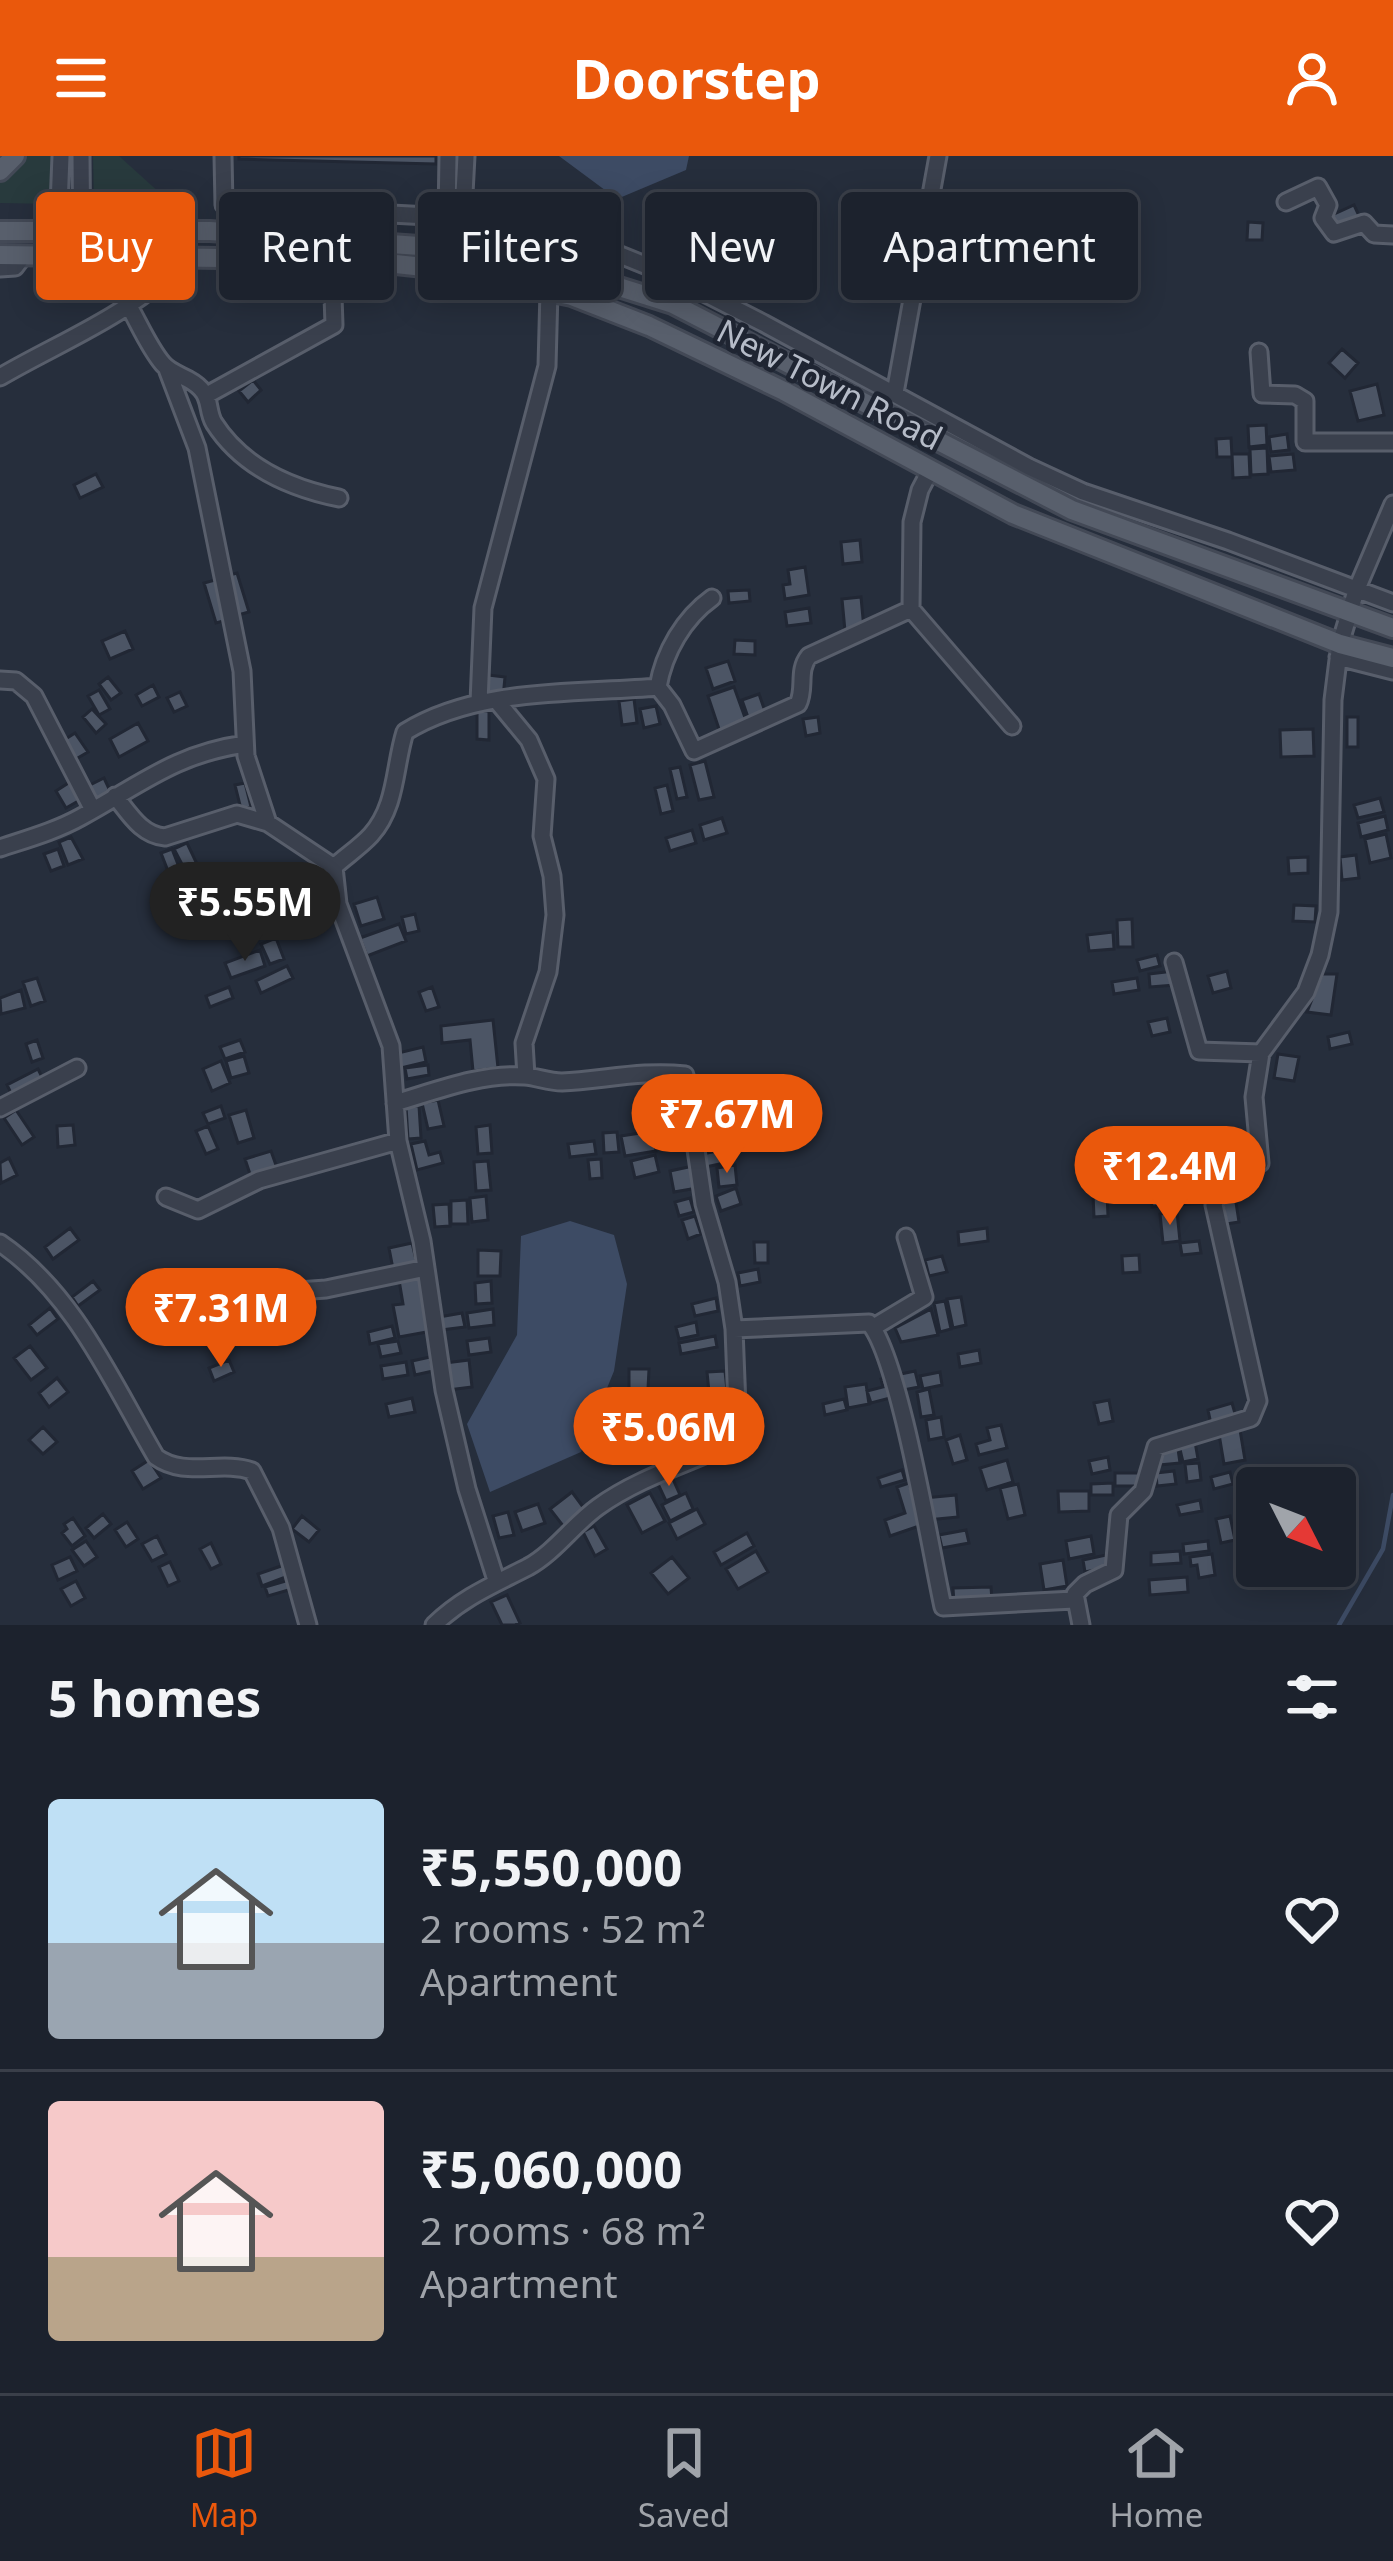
<!DOCTYPE html>
<html lang="en">
<head>
<meta charset="utf-8">
<style>
	:root { --surface:#1c222d; --page:#292f39; --text:#f1f3f6; --muted:#a0a4aa; --line:#3a3f49; --accent:#ea580c }
	body { margin:0; font-family:"Noto Sans",sans-serif; background:var(--page); color:var(--text); height:100vh; display:flex; flex-direction:column; font-size:45px; white-space:nowrap }
	* { box-sizing:border-box; margin:0 }
	p { font-size:39px; color:var(--muted) }
	.icon { flex:none; width:66px; height:66px; fill:none; stroke:currentColor; stroke-width:2; stroke-linecap:round; stroke-linejoin:round }
	.map { position:relative; height:1469px; overflow:hidden }
	.side { display:flex; flex-direction:column; background:var(--surface); flex:1 }
	.side>* { flex:none }
	.guide { position:absolute; left:36px; top:36px; width:1323px; height:108px; display:flex; gap:24px }
	.needle { width:78px; rotate:132deg }
	.tools { position:absolute; left:1236px; top:1311px; display:grid; gap:24px }
	.tools a { display:grid; place-items:center; width:120px; height:120px; border-radius:12px; background:var(--surface); box-shadow:0 6px 30px #0003,0 0 0 3px var(--line); font-size:60px }
	.price { position:absolute; translate:-50% -102px; padding:0 27px; border-radius:42px; background:var(--accent); color:#fff; font-size:39px; line-height:78px; filter:drop-shadow(0 3px 6px #0008) }
	.price::after { content:''; position:absolute; left:50%; top:72px; width:36px; height:27px; margin-left:-18px; background:inherit; clip-path:polygon(0 0,100% 0,50% 100%) }
	.price.current { background:#222; color:#fff }
	ul { padding:0; list-style:none }
	li { display:flex; align-items:center; gap:36px; height:300px; padding:0 48px }
	li+li { border-top:3px solid var(--line) }
	li span { display:grid; place-items:center; flex:none; width:336px; height:240px; border-radius:12px; color:#555 }
	li>.icon { margin-inline-start:auto }
	span .icon { width:144px; height:144px; fill:#fffc; stroke-width:1 }
	li b { font-size:51px }
	h2 { display:flex; justify-content:space-between; align-items:center; height:144px; padding:0 48px; font-size:51px }
	.pill { padding:0 42px; border-radius:12px; background:var(--surface); box-shadow:0 6px 30px #0003,0 0 0 3px var(--line); font-size:42px; line-height:108px }
	.pill.current { background:var(--accent); color:#fff }
	header { display:flex; justify-content:space-between; align-items:center; height:156px; padding:0 48px; background:var(--accent); color:#fff; font-size:54px; font-weight:700 }
	.menu { display:flex; justify-content:space-around; align-items:center; height:168px; border-top:3px solid var(--line); background:var(--surface); font-size:33px; color:var(--muted) }
	.menu a { display:grid; justify-items:center; gap:6px }
	.menu .current { color:var(--accent) }
	.map>svg:first-child { display:block }
	.green { fill:#283a3d }
	.water { fill:#3d4b64 }
	.lines { fill:none; stroke-linecap:round; stroke-linejoin:round }
	.stream { stroke:#3d4b64; stroke-width:4.5 }
	.building { fill:#4c5565; stroke:#212734; stroke-width:3 }
	.minor-casing { stroke:#585e6b; stroke-width:21 }
	.major-casing { stroke:#434956; stroke-width:24 }
	.minor { stroke:#3a404d; stroke-width:15 }
	.major { stroke:#585f6c; stroke-width:18 }
	.labels { text-anchor:middle; dominant-baseline:central; stroke-width:9; stroke-linejoin:round; paint-order:stroke }
	.street-label { font-size:33px; fill:#b6bcc8; stroke:#1f2532 }
</style>
</head>
<body>
<header><svg class="icon" aria-label="menu" viewBox="0 0 24 24"><path d="M4 6h16M4 12h16M4 18h16"/></svg>Doorstep<svg class="icon" aria-label="person" viewBox="0 0 24 24"><circle cx="12" cy="8" r="4"/><path d="M4 21q1-7 8-7t8 7"/></svg></header>
<div class="map">
<svg width="1393" height="1469" viewBox="0 0 1393 1469">
	<rect width="100%" height="100%" fill="#262e3c"/>
	<path class="green" d="M25,0H51V48L0,47V27Z
		M93,0H119L171,47L94,48Z"/>
	<path class="water" d="M559,0H689L686,14L617,43Z
		M570,1065L614,1079L627,1128L614,1215L581,1296L490,1336L467,1268L517,1179L521,1080Z"/>
	<g class="lines">
		<path class="stream" d="M1339,1469L1383,1393L1393,1339"/>
	</g>
	<path class="building" d="M239,0H436V8L239,3Z
		M1354,49L1361,64L1337,75L1330,60Z
		M1248,66L1263,67L1262,84H1247Z
		M1342,193L1358,207L1345,222L1329,207Z
		M253,224L261,234L248,246L239,235Z
		M1377,228L1384,259L1358,265L1350,235Z
		M1266,269L1267,289L1249,291L1248,270Z
		M1287,278L1289,294L1271,296L1269,281Z
		M1231,282L1232,301H1217L1216,283Z
		M1267,292L1268,318L1251,319L1250,293Z
		M1232,298H1249L1250,321L1233,322Z
		M1293,298L1295,314L1271,316L1269,300Z
		M96,318L103,331L80,342L74,329Z
		M860,384L862,406L843,408L841,386Z
		M805,411L809,439L785,443L783,429L790,428L788,414Z
		M237,417L249,456L238,459L226,420Z
		M215,424L227,464L216,467L204,427Z
		M749,434L750,445L729,447L728,435Z
		M861,441L864,473L845,475L842,443Z
		M809,452L811,467L787,470L785,456Z
		M125,475L133,493L110,503L102,485Z
		M735,484L755,485V499L734,498Z
		M728,505L735,525L713,533L706,512Z
		M488,519L505,521L503,542L486,540Z
		M108,521L121,537L111,544L99,528Z
		M153,529L159,541L142,550L136,539Z
		M734,531L748,570L721,579L708,540Z
		M99,534L110,553L99,559L88,540Z
		M180,536L187,550L174,556L167,542Z
		M759,538L767,561L750,567L742,544Z
		M634,543L637,567L622,569L619,545Z
		M656,550L660,568L644,572L640,553Z
		M92,553L106,568L96,577L83,561Z
		M477,555H489V584L477,583Z
		M818,561L820,577L806,580L803,563Z
		M1347,561H1358V591H1347Z
		M138,567L148,585L119,601L110,583Z
		M1313,573L1314,600L1281,601L1280,574Z
		M75,577L88,596L76,603L64,584Z
		M705,605L714,641L699,644L690,609Z
		M680,611L687,641L677,643L670,613Z
		M104,622L111,637L94,644L88,630Z
		M70,626L80,644L66,652L56,635Z
		M245,627L251,651L241,653L235,629Z
		M667,629L673,655L661,658L655,632Z
		M1380,642L1384,656L1358,662L1354,649Z
		M1385,660L1388,674L1361,681L1358,667Z
		M722,662L727,677L704,684L700,669Z
		M692,674L696,687L670,695L666,682Z
		M1386,678L1391,702L1370,707L1365,683Z
		M71,681L83,703L68,709L59,686Z
		M187,687L197,708L185,714L174,693Z
		M58,693L64,710L51,715L44,698Z
		M172,693L179,711L168,715L161,697Z
		M1356,699L1359,722L1342,724L1340,701Z
		M1308,701V717L1289,718L1288,702Z
		M377,741L384,763L361,770L354,748Z
		M1294,749L1316,750L1315,766L1293,765Z
		M415,758L419,775L406,778L402,761Z
		M1132,763L1133,791H1118L1117,764Z
		M270,767L274,777L254,784L250,774Z
		M399,768L406,785L367,800L360,782Z
		M1113,776L1114,793L1089,795L1087,779Z
		M276,782L284,803L270,808L261,788Z
		M260,794L265,810L231,822L225,807Z
		M1157,799L1160,810L1140,815L1137,804Z
		M287,810L293,822L261,837L256,825Z
		M1174,815L1175,829L1150,831L1149,818Z
		M1227,815L1231,832L1213,837L1208,820Z
		M1322,818H1337L1331,859L1307,856Z
		M37,822L45,845L31,850L23,826Z
		M1137,822L1139,834L1114,838L1112,826Z
		M229,831L233,842L210,851L206,840Z
		M432,831L439,851L426,855L419,836Z
		M21,834L25,852L1,858L0,842Z
		M1167,862L1170,876L1152,880L1148,866Z
		M493,864L498,912L473,915L470,884L442,887L441,870Z
		M1349,876L1352,888L1330,893L1328,881Z
		M37,884L43,902L32,906L26,888Z
		M240,884L245,896L225,903L220,891Z
		M423,891L426,906L401,912L398,897Z
		M1278,898L1299,901L1294,925L1274,922Z
		M244,900L249,917L231,922L226,905Z
		M221,905L230,927L212,935L203,913Z
		M428,909L429,919L407,923L405,912Z
		M38,913L44,925L13,941L7,929Z
		M438,944L444,970L428,973L422,947Z
		M221,950L225,962L208,968L203,957Z
		M406,950H419L421,982L408,983Z
		M16,954L34,981L22,989L4,962Z
		M246,954L254,982L238,987L229,959Z
		M725,954L727,967L696,971L695,959Z
		M73,969L75,989L58,991L57,970Z
		M490,969L492,997L478,998L476,971Z
		M208,970L218,993L206,998L196,975Z
		M653,975L656,995L625,1000L621,980Z
		M617,976L619,996L604,997L603,977Z
		M425,985L429,999L440,996L443,1007L417,1014L411,988Z
		M594,985L596,998L570,1001L568,988Z
		M726,993L729,1006L701,1012L698,999Z
		M271,995L277,1012L251,1021L245,1003Z
		M655,999L659,1016L635,1022L631,1005Z
		M9,1002L17,1019L1,1027L0,1007Z
		M601,1003L602,1022L590,1023L588,1004Z
		M488,1005L491,1034L476,1035L474,1006Z
		M735,1009L737,1029L719,1031L717,1012Z
		M693,1010L697,1032L674,1036L670,1015Z
		M1204,1024V1047L1179,1049L1178,1025Z
		M1172,1029L1175,1048L1152,1051L1150,1032Z
		M736,1032L741,1048L721,1055L716,1040Z
		M1093,1038H1107L1108,1060L1094,1061Z
		M486,1040L488,1064L472,1066L470,1042Z
		M1235,1040L1239,1066L1226,1068L1222,1042Z
		M690,1042L694,1056L679,1060L675,1046Z
		M467,1044L468,1068H451V1045Z
		M449,1048L450,1070L435,1071L433,1049Z
		M1177,1056L1180,1085L1163,1087L1160,1058Z
		M695,1060L701,1078L688,1083L682,1064Z
		M70,1072L79,1084L53,1103L45,1091Z
		M987,1072L988,1085L959,1089L958,1076Z
		M1199,1085L1201,1097L1182,1099L1180,1087Z
		M754,1086H768V1107H755Z
		M412,1087L417,1108L393,1113L389,1092Z
		M478,1094L501,1095L500,1120H478Z
		M1139,1099L1140,1116L1123,1117L1122,1100Z
		M942,1100L947,1116L929,1120L925,1104Z
		M758,1113L760,1126L740,1130L738,1117Z
		M423,1120L432,1175L399,1181L393,1149L403,1148L399,1124Z
		M93,1125L100,1134L78,1150L72,1141Z
		M491,1125L492,1147L476,1148L475,1127Z
		M961,1141L966,1169L953,1172L947,1143Z
		M716,1142L718,1155L695,1160L692,1148Z
		M945,1145L951,1173L940,1176L934,1147Z
		M50,1152L58,1163L37,1179L29,1169Z
		M493,1153L494,1169L469,1172L467,1157Z
		M931,1153L938,1179L901,1186L895,1172Z
		M462,1157L465,1171L441,1174L439,1161Z
		M696,1166L698,1179L679,1183L676,1171Z
		M392,1170L395,1182L370,1188L368,1176Z
		M715,1180L717,1191L681,1198L679,1187Z
		M489,1182L491,1196L469,1199L467,1185Z
		M398,1185L401,1197L381,1201L378,1188Z
		M30,1190L47,1212L31,1224L14,1202Z
		M979,1194L981,1207L960,1211L958,1198Z
		M430,1201L433,1215L415,1219L412,1205Z
		M229,1204L234,1216L214,1225L209,1212Z
		M469,1204L472,1231L448,1234L445,1207Z
		M406,1206L408,1219L383,1223L381,1210Z
		M629,1213H649L648,1233H629Z
		M725,1215L727,1234L709,1236L707,1216Z
		M915,1215L919,1231L898,1235L896,1219Z
		M940,1216L942,1229L923,1233L920,1220Z
		M889,1221L894,1241L871,1247L867,1235L883,1231L881,1223Z
		M57,1222L68,1236L49,1251L39,1237Z
		M866,1228L869,1248L848,1252L845,1231Z
		M929,1233L934,1259L921,1261L917,1236Z
		M667,1236L671,1253L653,1257L649,1241Z
		M412,1242L415,1256L389,1261L386,1248Z
		M844,1243L847,1254L825,1259L823,1248Z
		M1109,1244L1113,1265L1099,1268L1094,1247Z
		M693,1245L699,1262L686,1266L680,1249Z
		M1232,1247L1236,1261L1211,1268L1208,1254Z
		M669,1258L675,1275L654,1282L648,1265Z
		M941,1261L944,1281L929,1284L926,1264Z
		M646,1264L648,1277L625,1281L623,1268Z
		M1001,1269L1007,1292L979,1299L976,1288L990,1284L987,1272Z
		M43,1271L57,1286L43,1298L29,1284Z
		M725,1272L729,1285L705,1294L700,1281Z
		M1240,1274L1245,1304L1224,1308L1219,1278Z
		M960,1279L967,1304L953,1308L946,1284Z
		M1195,1286L1198,1303L1183,1306L1179,1289Z
		M1178,1293L1180,1307L1159,1309L1158,1295Z
		M1108,1301L1110,1314L1092,1318L1089,1305Z
		M149,1304L161,1322L143,1333L132,1315Z
		M1007,1304L1013,1326L987,1334L980,1312Z
		M1199,1307L1201,1324L1187,1326L1185,1308Z
		M902,1314L905,1324L881,1331L878,1322Z
		M1174,1315L1176,1328L1157,1330L1156,1317Z
		M1230,1316L1233,1328L1214,1333L1211,1321Z
		M1115,1317H1142L1141,1330H1115Z
		M672,1321L680,1339L666,1345L658,1328Z
		M909,1327L922,1369L890,1380L885,1364L905,1357L897,1331Z
		M1113,1327V1339H1091V1328Z
		M1018,1328L1025,1359L1008,1363L1000,1332Z
		M1058,1335H1089V1355L1059,1356Z
		M572,1336L586,1355L564,1371L550,1353Z
		M650,1337L665,1365L642,1377L627,1349Z
		M686,1337L693,1353L670,1365L662,1349Z
		M956,1339L958,1361L927,1364L924,1342Z
		M1200,1344L1202,1355L1180,1359L1177,1349Z
		M538,1348L545,1367L522,1375L515,1356Z
		M697,1353L705,1368L677,1383L669,1367Z
		M508,1356L514,1379L499,1382L493,1360Z
		M103,1358L111,1368L94,1382L86,1372Z
		M302,1360L319,1374L309,1386L292,1373Z
		M1230,1360L1235,1384L1221,1387L1216,1363Z
		M73,1362L85,1380L72,1390L62,1377L67,1373L64,1368Z
		M127,1366L138,1383L126,1391L115,1374Z
		M594,1370L607,1393L595,1400L583,1376Z
		M966,1374L969,1387L942,1392L939,1379Z
		M747,1377L754,1390L721,1409L714,1396Z
		M157,1380L166,1398L152,1405L142,1388Z
		M1091,1380L1094,1398L1069,1403L1066,1385Z
		M86,1385L97,1401L84,1410L72,1394Z
		M1208,1385L1209,1395L1184,1398L1183,1388Z
		M211,1387L221,1408L211,1413L200,1393Z
		M756,1395L768,1416L738,1433L726,1413Z
		M1180,1395L1181,1407L1151,1409V1397Z
		M1212,1398L1215,1419L1199,1422L1197,1409L1191,1410L1190,1401Z
		M1106,1399L1109,1411L1085,1416L1083,1404Z
		M70,1401L77,1415L58,1424L52,1409Z
		M672,1401L689,1422L668,1438L651,1417Z
		M1063,1404L1067,1430L1044,1434L1040,1408Z
		M170,1406L179,1425L168,1430L159,1411Z
		M287,1408L291,1419L262,1430L258,1418Z
		M1187,1421L1188,1436L1150,1439L1149,1424Z
		M289,1424L292,1433L268,1440L265,1431Z
		M76,1425L85,1442L71,1450L61,1433Z
		M991,1431L992,1445L954,1447L953,1432Z
		M507,1439L520,1467L515,1469H502L491,1446Z"/>
	<g class="lines">
		<g class="minor-casing">
			<path id="minor" d="M81,0L82,100
				M223,0L224,49L447,61L516,68L598,90L667,118L763,167L1029,311L1083,336L1228,385L1393,447
				M1286,46L1318,31L1328,49L1323,62L1334,77L1364,67L1374,78L1393,79
				M447,61L448,0
				M461,94L466,0
				M57,99L61,0
				M0,112L15,111L24,99
				M130,152C140,170 150,193 163,208C173,220 190,220 201,233C211,243 207,255 214,267C242,311 290,332 339,342
				M1259,196L1262,238L1295,239L1305,245V286H1393
				M167,213L197,292L242,515L246,600L268,667
				M0,221C65,183 135,158 186,100
				M895,237L938,0
				M207,239L334,169L333,140L270,113L261,101
				M911,453L1012,570
				M1338,501L1393,515
				M0,524L16,525L34,540L93,654
				M658,531C664,496 684,462 712,442
				M496,544L529,584L546,623L542,680L552,720L555,759L548,816L524,887L526,920
				M479,546L483,452L547,210L549,135
				M115,640C129,657 141,679 165,681L237,658L268,667L334,711
				M0,692C27,683 56,675 81,661C140,629 175,598 245,588
				M1174,806L1199,895L1261,897
				M395,947C436,935 480,917 525,920C537,921 549,926 562,926C603,924 644,914 685,919L704,1048L727,1126L734,1173L738,1277L732,1287C687,1308 638,1322 598,1351C573,1369 555,1396 528,1411C493,1429 463,1441 434,1469
				M0,952L77,912
				M166,1041L198,1054L259,1024L398,985
				M0,1087C74,1137 112,1226 156,1301C185,1322 220,1304 252,1315L281,1372L308,1469
				M256,1138L326,1133L426,1112
				M874,1171L924,1141L906,1081
				M734,1173L869,1167C899,1200 931,1396 943,1451L1074,1444
				M496,1424L467,1333L444,1234L422,1085L398,985L391,890L338,748L334,711C346,700 360,691 371,679C397,650 394,611 405,576C477,531 576,538 658,531L672,549L694,595L798,548C806,532 797,515 809,500L911,453L912,366L920,334L931,313
				M1081,1469L1075,1438L1085,1428L1114,1414L1119,1359L1143,1335L1156,1291L1251,1262L1258,1245L1214,1049L1221,1027L1260,1007L1254,941L1261,897L1306,836L1320,799L1329,756L1333,544L1340,488L1356,435L1393,348"/>
		</g>
		<g class="major-casing">
			<path id="major" d="M0,15L15,0
				M0,75H210L447,92L546,108L673,148L1072,354L1393,472
				M0,99L359,104L433,112L572,140L649,170L784,235L1013,358L1340,488L1393,502"/>
		</g>
		<use href="#minor" class="minor"/>
		<use href="#major" class="major"/>
	</g>
	<g class="labels">
		<g class="street-label">
			<text transform="translate(830 228) rotate(27)">New Town Road</text>
		</g>
	</g>
</svg>
<div class="tools">
<a><svg class="needle" viewBox="-14 -14 28 28"><path d="M0-13l5 13h-10z" fill="#e53935"/><path d="M0 13l5-13h-10z" fill="#a0a4aa"/></svg></a>
</div>
<b class="price current" style="left:245px;top:808px">₹5.55M</b>
<b class="price" style="left:727px;top:1020px">₹7.67M</b>
<b class="price" style="left:1170px;top:1072px">₹12.4M</b>
<b class="price" style="left:221px;top:1214px">₹7.31M</b>
<b class="price" style="left:669px;top:1333px">₹5.06M</b>
<div class="guide">
<a class="pill current">Buy</a>
<a class="pill">Rent</a>
<a class="pill">Filters</a>
<a class="pill">New</a>
<a class="pill">Apartment</a>
</div>
</div>
<section class="side">
<h2>5 homes<svg class="icon" aria-label="filters" viewBox="0 0 24 24"><path d="M4 7h16M4 17h16"/><circle cx="9" cy="7" r="2"/><circle cx="15" cy="17" r="2"/></svg></h2>
<ul>
<li><span style="background:linear-gradient(#bfe0f5 60%,#9aa5b1 0)"><svg class="icon" aria-label="home" viewBox="0 0 24 24"><path d="M3 11l9-7 9 7M6 9v11h12V9"/></svg></span><div><b>₹5,550,000</b><p>2 rooms · 52 m²</p><p>Apartment</p></div><svg class="icon" aria-label="heart" viewBox="0 0 24 24"><path d="M12 20l-8-8c-3-5 5-10 8-4 3-6 11-1 8 4z"/></svg></li>
<li><span style="background:linear-gradient(#f6c9c9 65%,#b9a48a 0)"><svg class="icon" aria-label="home" viewBox="0 0 24 24"><path d="M3 11l9-7 9 7M6 9v11h12V9"/></svg></span><div><b>₹5,060,000</b><p>2 rooms · 68 m²</p><p>Apartment</p></div><svg class="icon" aria-label="heart" viewBox="0 0 24 24"><path d="M12 20l-8-8c-3-5 5-10 8-4 3-6 11-1 8 4z"/></svg></li>
</ul>
</section>
<nav class="menu">
<a class="current"><svg class="icon" aria-label="map" viewBox="0 0 24 24"><path d="M3 6l6-2 6 2 6-2v14l-6 2-6-2-6 2zM9 4v14M15 6v14"/></svg>Map</a>
<a><svg class="icon" aria-label="saved" viewBox="0 0 24 24"><path d="M7 4h10v16l-5-4-5 4z"/></svg>Saved</a>
<a><svg class="icon" aria-label="home" viewBox="0 0 24 24"><path d="M3 11l9-7 9 7M6 9v11h12V9"/></svg>Home</a>
</nav>
</body>
</html>
